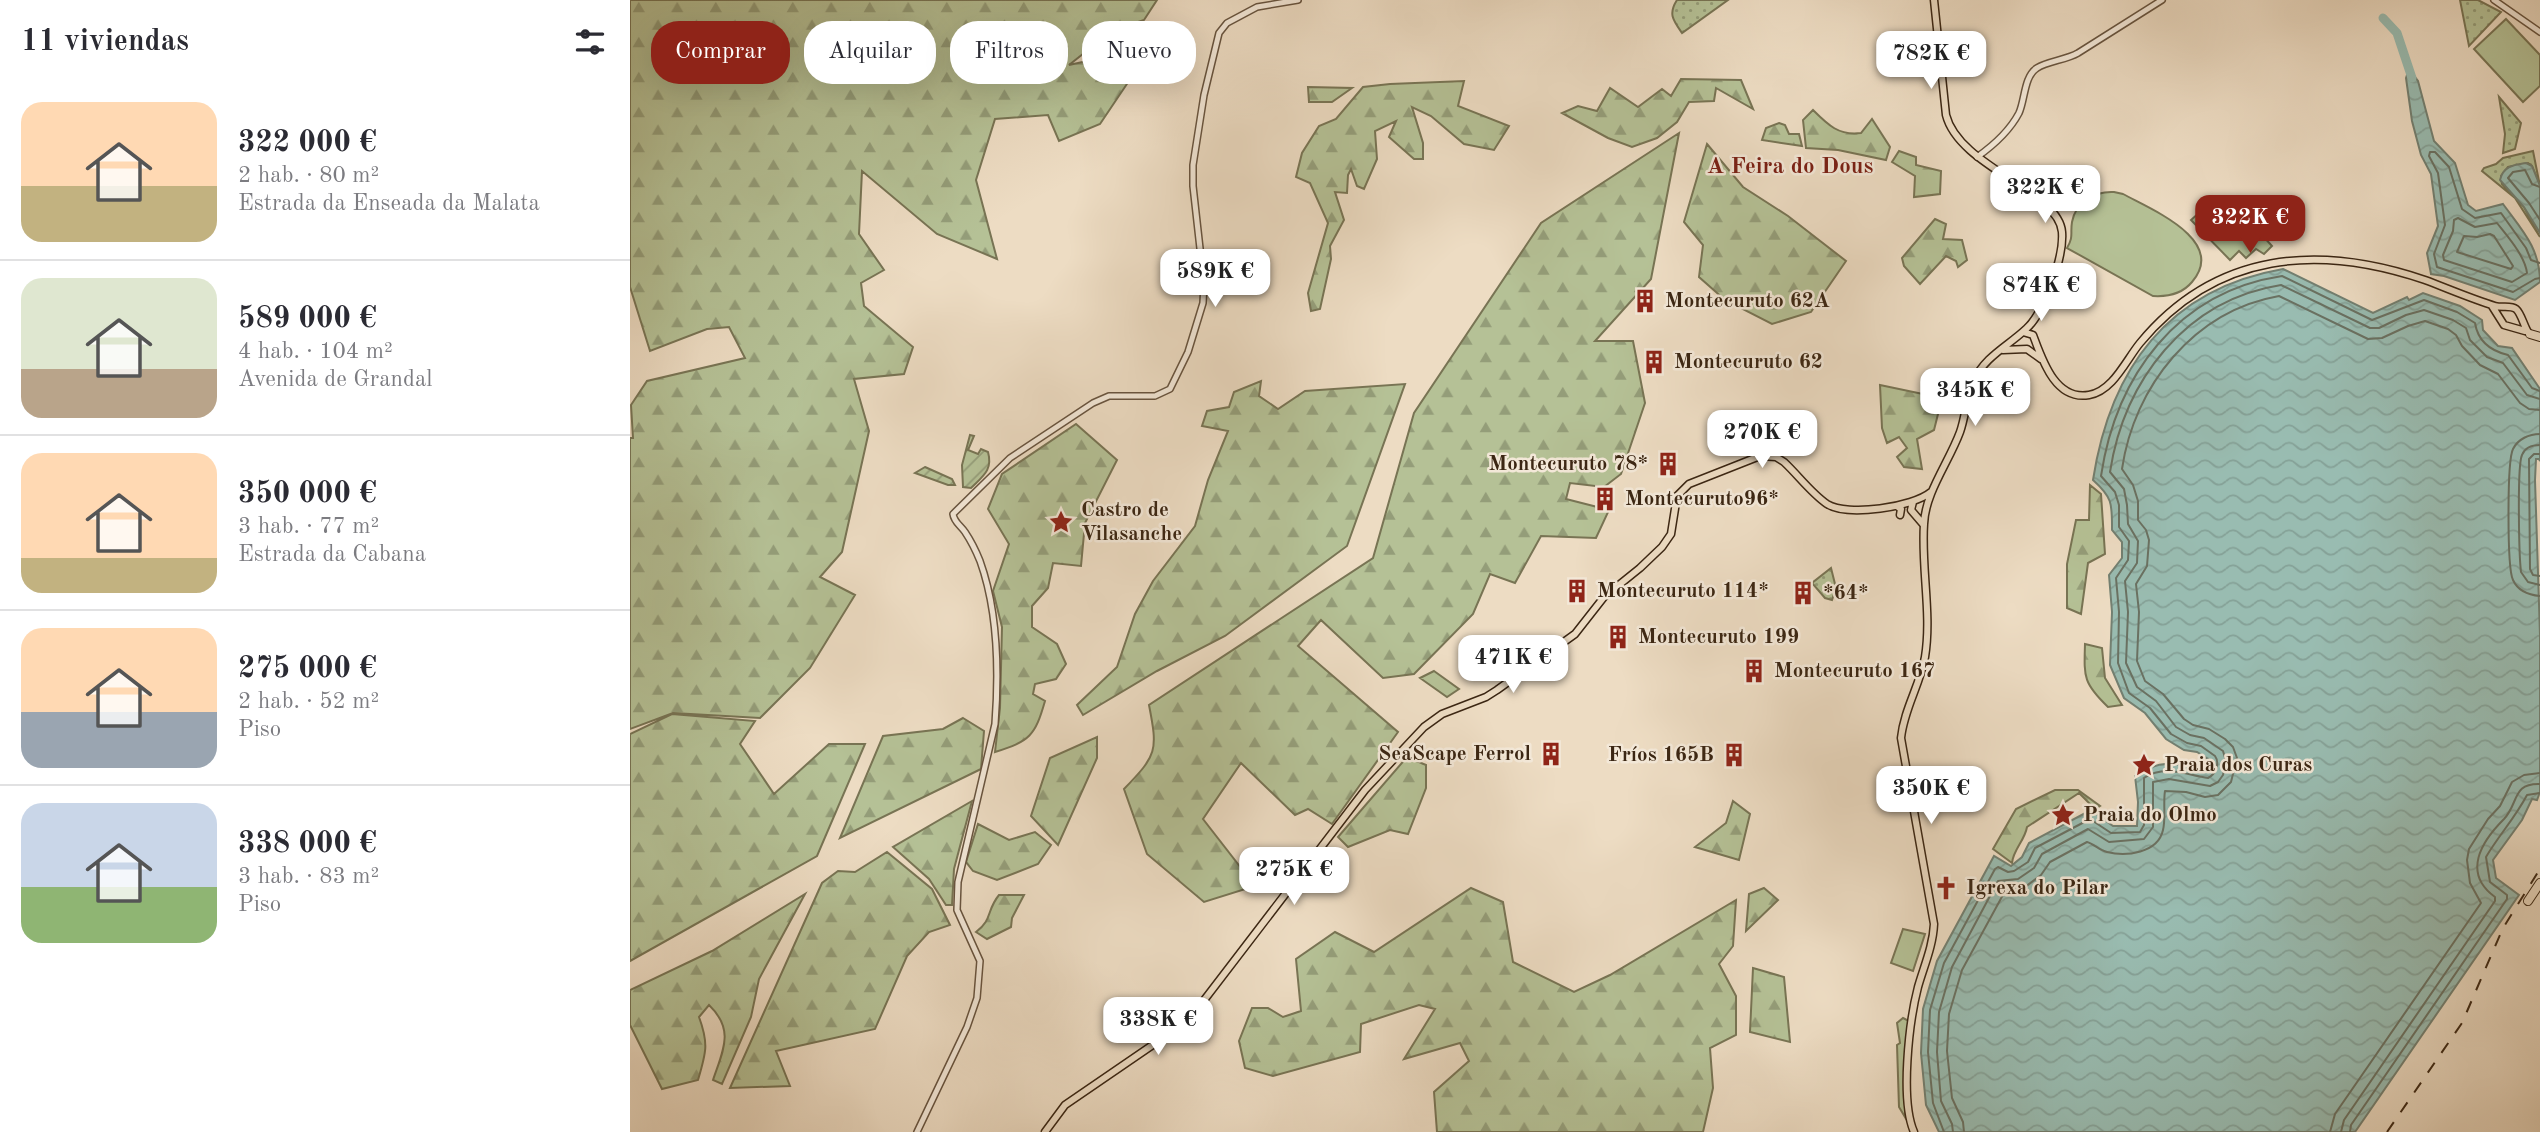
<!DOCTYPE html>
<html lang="es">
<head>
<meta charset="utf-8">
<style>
	:root { --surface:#fff; --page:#f7f7f7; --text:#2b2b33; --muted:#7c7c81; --line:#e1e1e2; --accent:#8f2418 }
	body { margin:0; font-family:"Old Standard TT",serif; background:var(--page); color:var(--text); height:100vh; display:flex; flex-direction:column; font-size:26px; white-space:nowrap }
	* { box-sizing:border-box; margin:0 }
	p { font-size:23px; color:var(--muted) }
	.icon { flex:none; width:38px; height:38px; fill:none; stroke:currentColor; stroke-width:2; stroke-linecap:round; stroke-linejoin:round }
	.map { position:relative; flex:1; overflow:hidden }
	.details { display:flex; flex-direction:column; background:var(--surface); width:630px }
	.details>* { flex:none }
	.guide { position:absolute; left:21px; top:21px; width:665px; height:63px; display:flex; gap:14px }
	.price { position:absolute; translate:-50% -60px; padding:0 16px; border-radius:14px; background:#fff; color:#222; font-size:23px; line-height:46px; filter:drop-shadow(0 2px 4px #0008) }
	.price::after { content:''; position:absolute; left:50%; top:42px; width:21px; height:16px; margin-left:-10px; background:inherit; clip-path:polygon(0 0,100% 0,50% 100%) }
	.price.active { background:var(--accent); color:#fff }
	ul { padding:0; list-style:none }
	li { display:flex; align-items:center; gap:21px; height:175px; padding:0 21px }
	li+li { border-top:2px solid var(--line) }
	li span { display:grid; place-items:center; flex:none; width:196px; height:140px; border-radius:21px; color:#555 }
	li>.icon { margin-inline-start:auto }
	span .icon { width:84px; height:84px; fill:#fffc; stroke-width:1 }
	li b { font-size:30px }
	h2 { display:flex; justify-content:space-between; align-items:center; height:84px; padding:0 21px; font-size:30px }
	.tag { padding:0 24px; border-radius:28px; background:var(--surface); box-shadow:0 7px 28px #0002; font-size:24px; line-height:63px }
	.tag.active { background:var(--accent); color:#fff }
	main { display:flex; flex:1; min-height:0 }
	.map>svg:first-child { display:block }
	.grass { fill:url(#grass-dots); stroke:#787454; stroke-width:2 }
	.forest { fill:url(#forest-firs); stroke:#787454; stroke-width:2 }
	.park { fill:#b5c196; stroke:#787454; stroke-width:2 }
	.garden { fill:url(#garden-furrows); stroke:#787454; stroke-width:2 }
	.water { fill:url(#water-waves); stroke:#738072; stroke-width:2 }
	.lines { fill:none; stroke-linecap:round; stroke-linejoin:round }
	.shore { stroke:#6a7162; stroke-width:2 }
	.river { stroke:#99bcb1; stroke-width:9 }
	.minor-casing { stroke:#68543f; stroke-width:8 }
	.major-casing { stroke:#3b2613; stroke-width:9 }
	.highway-casing { stroke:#3b2613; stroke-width:10 }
	.minor { stroke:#f3e8d8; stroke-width:5 }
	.major { stroke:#eddcc3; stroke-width:6 }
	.highway { stroke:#eddcc3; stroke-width:8 }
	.rail { stroke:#3b2613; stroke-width:2; stroke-dasharray:12 12; stroke-linecap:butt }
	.labels { text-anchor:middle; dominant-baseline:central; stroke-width:5; stroke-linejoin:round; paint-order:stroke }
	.poi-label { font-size:21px; font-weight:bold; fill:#3b2613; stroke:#f3e8d8; text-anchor:start }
	.neighbourhood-label { font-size:23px; font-weight:bold; fill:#7a1f14; stroke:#f3e8d8 }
</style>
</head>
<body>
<main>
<section class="details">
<h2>11 viviendas<svg class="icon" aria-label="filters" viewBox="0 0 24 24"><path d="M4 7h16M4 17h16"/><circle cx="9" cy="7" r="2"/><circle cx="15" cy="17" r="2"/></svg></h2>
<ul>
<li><span style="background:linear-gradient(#ffd9b3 60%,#c2b280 0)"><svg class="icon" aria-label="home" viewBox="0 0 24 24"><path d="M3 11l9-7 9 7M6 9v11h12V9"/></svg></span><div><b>322 000 €</b><p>2 hab. · 80 m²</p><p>Estrada da Enseada da Malata</p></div></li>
<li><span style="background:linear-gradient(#dfe7d0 65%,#b9a48a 0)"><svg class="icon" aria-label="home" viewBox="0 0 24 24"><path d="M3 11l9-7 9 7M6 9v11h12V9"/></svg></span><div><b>589 000 €</b><p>4 hab. · 104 m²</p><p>Avenida de Grandal</p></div></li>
<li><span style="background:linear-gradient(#ffd9b3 75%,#c2b280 0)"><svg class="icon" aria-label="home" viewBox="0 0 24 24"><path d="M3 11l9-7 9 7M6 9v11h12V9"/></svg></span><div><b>350 000 €</b><p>3 hab. · 77 m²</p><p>Estrada da Cabana</p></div></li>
<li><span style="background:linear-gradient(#ffd9b3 60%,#9aa5b1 0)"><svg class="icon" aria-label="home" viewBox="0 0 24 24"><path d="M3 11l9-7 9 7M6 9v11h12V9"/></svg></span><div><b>275 000 €</b><p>2 hab. · 52 m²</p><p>Piso</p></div></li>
<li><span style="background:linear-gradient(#c9d6e8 60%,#8fb573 0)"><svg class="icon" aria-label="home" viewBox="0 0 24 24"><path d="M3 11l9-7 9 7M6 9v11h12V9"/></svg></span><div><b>338 000 €</b><p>3 hab. · 83 m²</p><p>Piso</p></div></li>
</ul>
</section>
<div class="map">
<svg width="1910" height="1132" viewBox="0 0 1910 1132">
	<defs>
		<pattern id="grass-dots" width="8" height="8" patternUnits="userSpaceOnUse" patternTransform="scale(1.75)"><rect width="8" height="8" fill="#b5c196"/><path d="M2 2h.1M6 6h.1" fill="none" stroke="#949d79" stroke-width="1.8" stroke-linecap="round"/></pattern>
		<pattern id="forest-firs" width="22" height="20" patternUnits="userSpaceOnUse" patternTransform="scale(1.75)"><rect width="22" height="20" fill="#b5c196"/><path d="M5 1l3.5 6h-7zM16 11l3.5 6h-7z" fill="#949d79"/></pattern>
		<pattern id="garden-furrows" width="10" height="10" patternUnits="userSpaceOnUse" patternTransform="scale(1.75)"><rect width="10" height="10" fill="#b5c196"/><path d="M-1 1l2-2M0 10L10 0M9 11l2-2" fill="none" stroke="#949d79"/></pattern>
		<pattern id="water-waves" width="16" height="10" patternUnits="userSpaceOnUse" patternTransform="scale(1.75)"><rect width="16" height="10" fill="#99bcb1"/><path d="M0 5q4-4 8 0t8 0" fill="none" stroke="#85a197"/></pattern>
	</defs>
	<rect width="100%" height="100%" fill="#eddcc3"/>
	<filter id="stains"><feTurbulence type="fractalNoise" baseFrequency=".00286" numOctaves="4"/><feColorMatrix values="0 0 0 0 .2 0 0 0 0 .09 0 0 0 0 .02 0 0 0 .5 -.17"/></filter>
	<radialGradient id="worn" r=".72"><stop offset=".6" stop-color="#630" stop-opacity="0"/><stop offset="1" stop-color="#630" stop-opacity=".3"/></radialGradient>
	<path class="grass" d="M1047,0H1098L1052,33C1043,20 1038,14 1047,0Z
		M1830,0H1848L1871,12L1839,46Z
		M1869,97L1891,123L1885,149L1873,153L1875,134Z
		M1903,151L1910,186L1902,166L1898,163L1878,167L1871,176L1872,184L1894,207L1910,237L1885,198L1852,171L1854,168L1866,164L1873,158Z
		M1201,568L1206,588L1202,600L1195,598L1182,583Z"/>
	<path class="forest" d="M0,0H527L514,20L482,31L439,65L466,59L507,69L470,124L429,141L418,115L365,119L346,180L367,259L307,234L232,171L229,234L254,270L231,283L234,306L283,347L274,374L224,379L239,431L212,552L190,577L225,595L180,668L130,718L43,713L0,729V438H3L1,405L17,381L115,358L99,327L77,329L20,351L0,287Z
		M1051,79L1111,80L1123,109L1086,88L1084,101L1059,102L1047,122L1027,138L1002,147L978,138L932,113L948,106L967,111L980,88L1008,107L1032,89L1041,96Z
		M834,81L828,106L879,126L864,150L834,144L801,116L782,107L793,143V159H784L759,137L766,121L745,131L747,159L734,189L727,186L721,169L718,175L717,193L705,192L714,220L700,246L701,259L690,309L681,311L678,293L698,223L680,183L666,177L672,153L689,126L706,119L733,87L760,84Z
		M678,87L722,88L702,102H679Z
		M1183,110C1198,125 1209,136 1231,133L1242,119L1260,147L1256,160L1208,150L1176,148L1173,120Z
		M1149,123L1155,125L1159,134H1169L1172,146L1132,140L1136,128Z
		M1049,133L1021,279L965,341H1003L1015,403L991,474L974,487L940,483L936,499L979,510L966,538L911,536L885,583L860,574L843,614L784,674L753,678L691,620L668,646L768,732L702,824L678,809L665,815L611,763L573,819L625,886L574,902L517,854L494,789C527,755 528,751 519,705L743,558L784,413L911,223Z
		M1077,144L1113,187L1158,216L1216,261L1181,312L1142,324L1095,300L1069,277L1073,245L1054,222Z
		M1269,151L1286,157V165L1311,171L1310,194L1284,197L1285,176L1262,162Z
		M1305,219L1316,224L1313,239L1332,240L1337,260L1328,267L1326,261L1316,256L1290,284L1274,266L1272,258Z
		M631,381L629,396L648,409L675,391L775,384L717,546L595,636L527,671L453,715L447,705L487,667L505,614L523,581L565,526L578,480L598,431L572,426L577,411L599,407L604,392Z
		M1250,385L1312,398L1304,430L1287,439L1292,469L1274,467L1267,457L1277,448L1269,437L1257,443L1252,428Z
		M446,424L487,460L455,523L451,566L423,563L418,588L402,606V627L427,644L436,664L426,679L405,684L403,694L415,701C405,736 400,741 365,752L370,708L372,627L363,591L379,544L358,509L372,474Z
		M1460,485L1471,494L1475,554L1458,563L1451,614L1437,608V564L1446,520H1459Z
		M1455,644L1472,648L1475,678L1492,705L1478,707C1453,683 1454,677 1455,644Z
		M804,671L829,689L817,697L790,678Z
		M42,714L125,721L110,744L144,794L199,744H235L187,856L0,961V734Z
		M333,718L354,731L351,769L210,838L253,736L313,729Z
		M467,737V758L428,845L401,816L420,758Z
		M777,757L796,765V788L778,834L760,830L718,847L708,837Z
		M1425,790H1448L1470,806L1465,809L1449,793L1397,827C1395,840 1383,850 1382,863L1363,849L1386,809Z
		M342,801L324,869L322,905H316L299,879L263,847Z
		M1103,801L1120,814L1109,860L1065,847L1096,823Z
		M348,824L379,840L405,832L421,845L408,864L367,880L343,871L336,862Z
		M257,852L302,889L320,925L299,932L277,956L245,1029L146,1051L160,1086L100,1088L192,883L208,871L225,872Z
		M841,888L873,902L883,962L944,992L980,975L1106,900L1103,946L1089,964L1106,996V1035L1080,1048L1083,1088L1073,1132H807L804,1092L839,1061L830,1043L774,1059L805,1009L789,1005L731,1024L730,1052L643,1076L615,1068L609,1041L622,1008H638L653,1017L671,1011L666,959L705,932L744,952Z
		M1134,888L1148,900L1116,931L1119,894Z
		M175,894L129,979L121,1017L92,1084L83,1080C93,1050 105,1030 79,1005L69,1017C79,1044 76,1053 68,1080L32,1089L0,1025V990L82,951Z
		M369,895H394L382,918L381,927L357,939L346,932C363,919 356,911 369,895Z
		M1123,968L1154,977L1160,1042L1120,1032Z"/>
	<path class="park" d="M1876,19L1910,55V86L1893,102L1844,49Z
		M1484,192L1493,194C1520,209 1598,240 1562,282C1552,294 1539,297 1523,296L1437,248C1444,236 1440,234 1442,222C1446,201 1465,191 1484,192Z
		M1604,204L1642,246L1634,254L1626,249L1616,258L1609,251L1600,260L1561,220L1571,211L1578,217L1588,208L1594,213Z
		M1273,929L1295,934L1283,971L1261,963Z
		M1273,1018L1279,1021L1275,1117L1269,1107L1267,1045L1270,1043L1267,1023Z"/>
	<path class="garden" d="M340,435L344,436L338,450L348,454L351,449L358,452C363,470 353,476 341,488L333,487L332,465Z
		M295,467L322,479L325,485H318L285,473Z"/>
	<path class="water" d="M1779,69L1788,81L1804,141L1825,163L1838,205L1846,211L1873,204C1892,230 1910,248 1910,282L1885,300L1814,276L1801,274L1797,253L1808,226L1801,174L1791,155L1782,121L1776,78Z
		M1896,163L1902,166L1910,186V233L1894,207L1870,180C1873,166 1884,165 1896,163Z
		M1653,269L1743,313L1777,297L1779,300L1793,293L1830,306L1852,320L1853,330L1868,346L1882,348L1910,389V461L1909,459H1906L1905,480L1910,635V792L1907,800L1902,799L1892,820L1863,860L1866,878L1889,895L1725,1132H1309L1296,1105L1291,1053L1293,1009L1307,961L1364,856L1381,866L1392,857L1399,843L1461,810L1483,826H1507L1508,802L1505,776C1533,757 1548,764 1578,771L1581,761L1567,752L1554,750L1536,739L1515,713L1494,698L1480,665L1482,612L1479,575L1492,558V542L1482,530C1482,504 1483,498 1463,480C1480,369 1538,289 1653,269Z"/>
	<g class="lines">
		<path class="shore" d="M1910,187L1902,184L1895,170L1883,172L1878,178L1899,203L1910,220
			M1828,218L1845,227L1867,223C1878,237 1895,256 1897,273L1882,282L1814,260L1813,255L1823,231L1824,220Z
			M1860,234L1864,236L1883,266L1881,269L1827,252L1834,236L1847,237Z
			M1910,263L1901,260L1896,248L1871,213L1845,218L1832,209L1819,167L1805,152H1800L1799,156L1808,173L1815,225L1804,254L1807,267L1883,292L1905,279L1910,278
			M1910,434C1899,434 1888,439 1883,449C1877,461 1877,568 1883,580C1888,591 1899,595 1910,596
			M1910,445C1902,445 1895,447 1892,455C1887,466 1889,555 1891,572L1898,582L1910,585
			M1910,454H1904L1899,459L1900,569L1903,575L1910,576
			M1314,1132L1303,1103L1298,1052L1300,1010L1314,963L1365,869L1368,867L1378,872L1384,871L1398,862L1405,848L1460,819L1481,833L1510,832L1514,825V778C1535,764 1556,775 1578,778C1586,774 1590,763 1585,756L1571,746L1557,743L1541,734L1520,708L1499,693L1488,663L1489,612L1486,578L1498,560L1499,541L1489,527V505L1485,492L1471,476C1486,376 1547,292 1652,276L1742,320L1794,300L1827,312L1845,323C1848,342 1861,351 1878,355L1902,388L1910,391
			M1323,1132L1322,1124L1311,1101L1307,1052L1309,1012L1322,967L1368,881L1388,879L1404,868L1412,854L1458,829L1479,842L1514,839L1523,827V782L1539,779L1580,786L1588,782L1593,775L1596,761L1593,751L1574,738L1560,735L1546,727L1526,701L1507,687L1496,663L1498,612L1495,581L1507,563L1508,541L1498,524L1497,505L1494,489L1480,472C1494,381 1555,300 1651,285L1740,328H1749L1776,315L1794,310L1823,320L1836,328L1840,340L1857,357L1873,363L1897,395L1910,399
			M1334,1132L1333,1122L1322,1098L1317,1051L1319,1014L1332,970L1374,893L1395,887L1411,875L1420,862L1457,842C1464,844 1469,850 1477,852C1496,857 1528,853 1533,830C1536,817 1533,803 1535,791L1556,792L1575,797L1588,795L1601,782L1607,758L1603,747L1595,739L1579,729L1563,725L1554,719L1533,694L1515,681L1507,661L1509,612L1506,584L1517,566L1519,540L1516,530L1508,520V501L1503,485L1492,469C1504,386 1564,311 1649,296L1738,339L1752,338L1778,326L1795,321L1818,329L1826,335L1832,346L1850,365L1868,374L1890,403L1899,409L1910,410
			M1700,1132L1705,1114L1851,903L1840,883L1837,860L1839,849L1858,819L1870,806L1882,782L1894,775L1910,773
			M1711,1132L1714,1120L1865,901V897C1832,873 1851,842 1874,819C1889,803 1882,783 1910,784
			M1720,1132L1721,1125L1877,899V895L1860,882L1856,857C1869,835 1885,818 1897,795L1910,793"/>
		<path class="river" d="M1753,18L1767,33L1782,78"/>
		<g class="minor-casing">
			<path id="minor" d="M1864,0L1910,32
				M1347,157C1364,145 1379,132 1389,113C1395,100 1394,76 1407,68C1418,61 1436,60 1448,53L1532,0
				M287,1132L337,1027L347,998L350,961L327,910L328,882L365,724C369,671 368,611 350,561C346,551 341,541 335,532C330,525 324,522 323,514L380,458L463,403L479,396H525L540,389L558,352L573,303L574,284L563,186V165L574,95L589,33L597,23L627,7L668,0"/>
		</g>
		<g class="major-casing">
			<path id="major" d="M1862,306L1874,325L1895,331
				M1393,332L1403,335C1412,359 1425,401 1459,395C1483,391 1496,360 1510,343C1586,251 1689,244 1795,280C1819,289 1842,299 1865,306C1872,308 1881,305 1886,309C1891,313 1894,326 1898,332
				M1373,350L1397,349L1411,359
				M1283,502L1281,510L1293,524
				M1267,506L1271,509L1270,515
				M415,1132L435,1105L546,1029L565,1012L735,790L794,727L812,714L856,697L867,690L945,634L974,597L1010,568L1032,547L1041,534L1047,496L1059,484L1130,456L1146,457L1154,462C1168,475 1181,493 1197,504C1218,517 1283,507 1301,492
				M1284,1132C1270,1100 1279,1022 1288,987C1294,966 1303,946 1304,924L1271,738C1274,709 1290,685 1295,657C1302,614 1291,568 1294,524C1295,493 1319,462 1330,432C1336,415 1336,397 1344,381C1354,357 1378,346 1396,329C1414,313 1434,257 1432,232C1429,191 1329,167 1316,115L1304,0"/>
		</g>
		<g class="highway-casing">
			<path id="highway" d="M1900,334L1910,337
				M1898,901L1910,883"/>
		</g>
		<use href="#minor" class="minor"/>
		<use href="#major" class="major"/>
		<use href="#highway" class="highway"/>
		<path class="rail" d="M1757,1132L1832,1023L1873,928L1910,869"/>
	</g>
	<defs>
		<g id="building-bare" transform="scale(1.89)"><path d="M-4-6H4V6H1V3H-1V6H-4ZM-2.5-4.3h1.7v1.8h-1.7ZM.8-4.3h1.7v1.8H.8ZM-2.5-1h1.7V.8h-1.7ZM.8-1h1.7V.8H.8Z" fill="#8f2418" stroke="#f3e8d8" stroke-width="2.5" paint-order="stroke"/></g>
		<g id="sight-bare" transform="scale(1.89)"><path d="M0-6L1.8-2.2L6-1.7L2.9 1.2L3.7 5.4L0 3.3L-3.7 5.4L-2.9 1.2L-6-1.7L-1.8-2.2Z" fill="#8f2418" stroke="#f3e8d8" stroke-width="2.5" paint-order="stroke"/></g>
		<g id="church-bare" transform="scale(1.89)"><path d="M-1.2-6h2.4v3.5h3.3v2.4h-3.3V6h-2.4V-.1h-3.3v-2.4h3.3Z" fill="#8f2418" stroke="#f3e8d8" stroke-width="2.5" paint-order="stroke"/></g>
	</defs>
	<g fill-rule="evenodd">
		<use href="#building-bare" x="1015" y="301"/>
		<use href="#building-bare" x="1024" y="362"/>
		<use href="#building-bare" x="1038" y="464"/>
		<use href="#building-bare" x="975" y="499"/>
		<use href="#sight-bare" x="431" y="522"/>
		<use href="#building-bare" x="947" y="591"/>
		<use href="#building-bare" x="1173" y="593"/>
		<use href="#building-bare" x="988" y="637"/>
		<use href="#building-bare" x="1124" y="671"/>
		<use href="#building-bare" x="921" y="754"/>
		<use href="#building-bare" x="1104" y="755"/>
		<use href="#sight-bare" x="1514" y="765"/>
		<use href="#sight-bare" x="1433" y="815"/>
		<use href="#church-bare" x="1316" y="888"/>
	</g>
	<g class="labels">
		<g class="poi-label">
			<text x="1035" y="301">Montecuruto 62A</text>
			<text x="1044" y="362">Montecuruto 62</text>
			<text x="1018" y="464" text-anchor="end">Montecuruto 78*</text>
			<text x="995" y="499">Montecuruto96*</text>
			<text x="451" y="510">Castro de<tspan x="451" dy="24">Vilasanche</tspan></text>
			<text x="967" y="591">Montecuruto 114*</text>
			<text x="1193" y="593">*64*</text>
			<text x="1008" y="637">Montecuruto 199</text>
			<text x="1144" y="671">Montecuruto 167</text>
			<text x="901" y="754" text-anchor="end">SeaScape Ferrol</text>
			<text x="1084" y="755" text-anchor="end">Fríos 165B</text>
			<text x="1534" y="765">Praia dos Curas</text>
			<text x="1453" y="815">Praia do Olmo</text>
			<text x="1336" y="888">Igrexa do Pilar</text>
		</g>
		<g class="neighbourhood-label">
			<text x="1160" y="166">A Feira do Dous</text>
		</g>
	</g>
	<rect width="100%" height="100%" filter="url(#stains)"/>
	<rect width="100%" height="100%" fill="url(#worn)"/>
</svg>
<b class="price" style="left:1301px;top:91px">782K €</b>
<b class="price" style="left:1415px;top:225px">322K €</b>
<b class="price active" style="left:1620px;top:255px">322K €</b>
<b class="price" style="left:585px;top:309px">589K €</b>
<b class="price" style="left:1411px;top:323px">874K €</b>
<b class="price" style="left:1345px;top:428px">345K €</b>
<b class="price" style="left:1132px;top:470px">270K €</b>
<b class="price" style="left:883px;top:695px">471K €</b>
<b class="price" style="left:1301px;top:826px">350K €</b>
<b class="price" style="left:664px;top:907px">275K €</b>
<b class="price" style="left:528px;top:1057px">338K €</b>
<div class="guide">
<a class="tag active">Comprar</a>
<a class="tag">Alquilar</a>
<a class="tag">Filtros</a>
<a class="tag">Nuevo</a>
</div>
</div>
</main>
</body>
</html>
